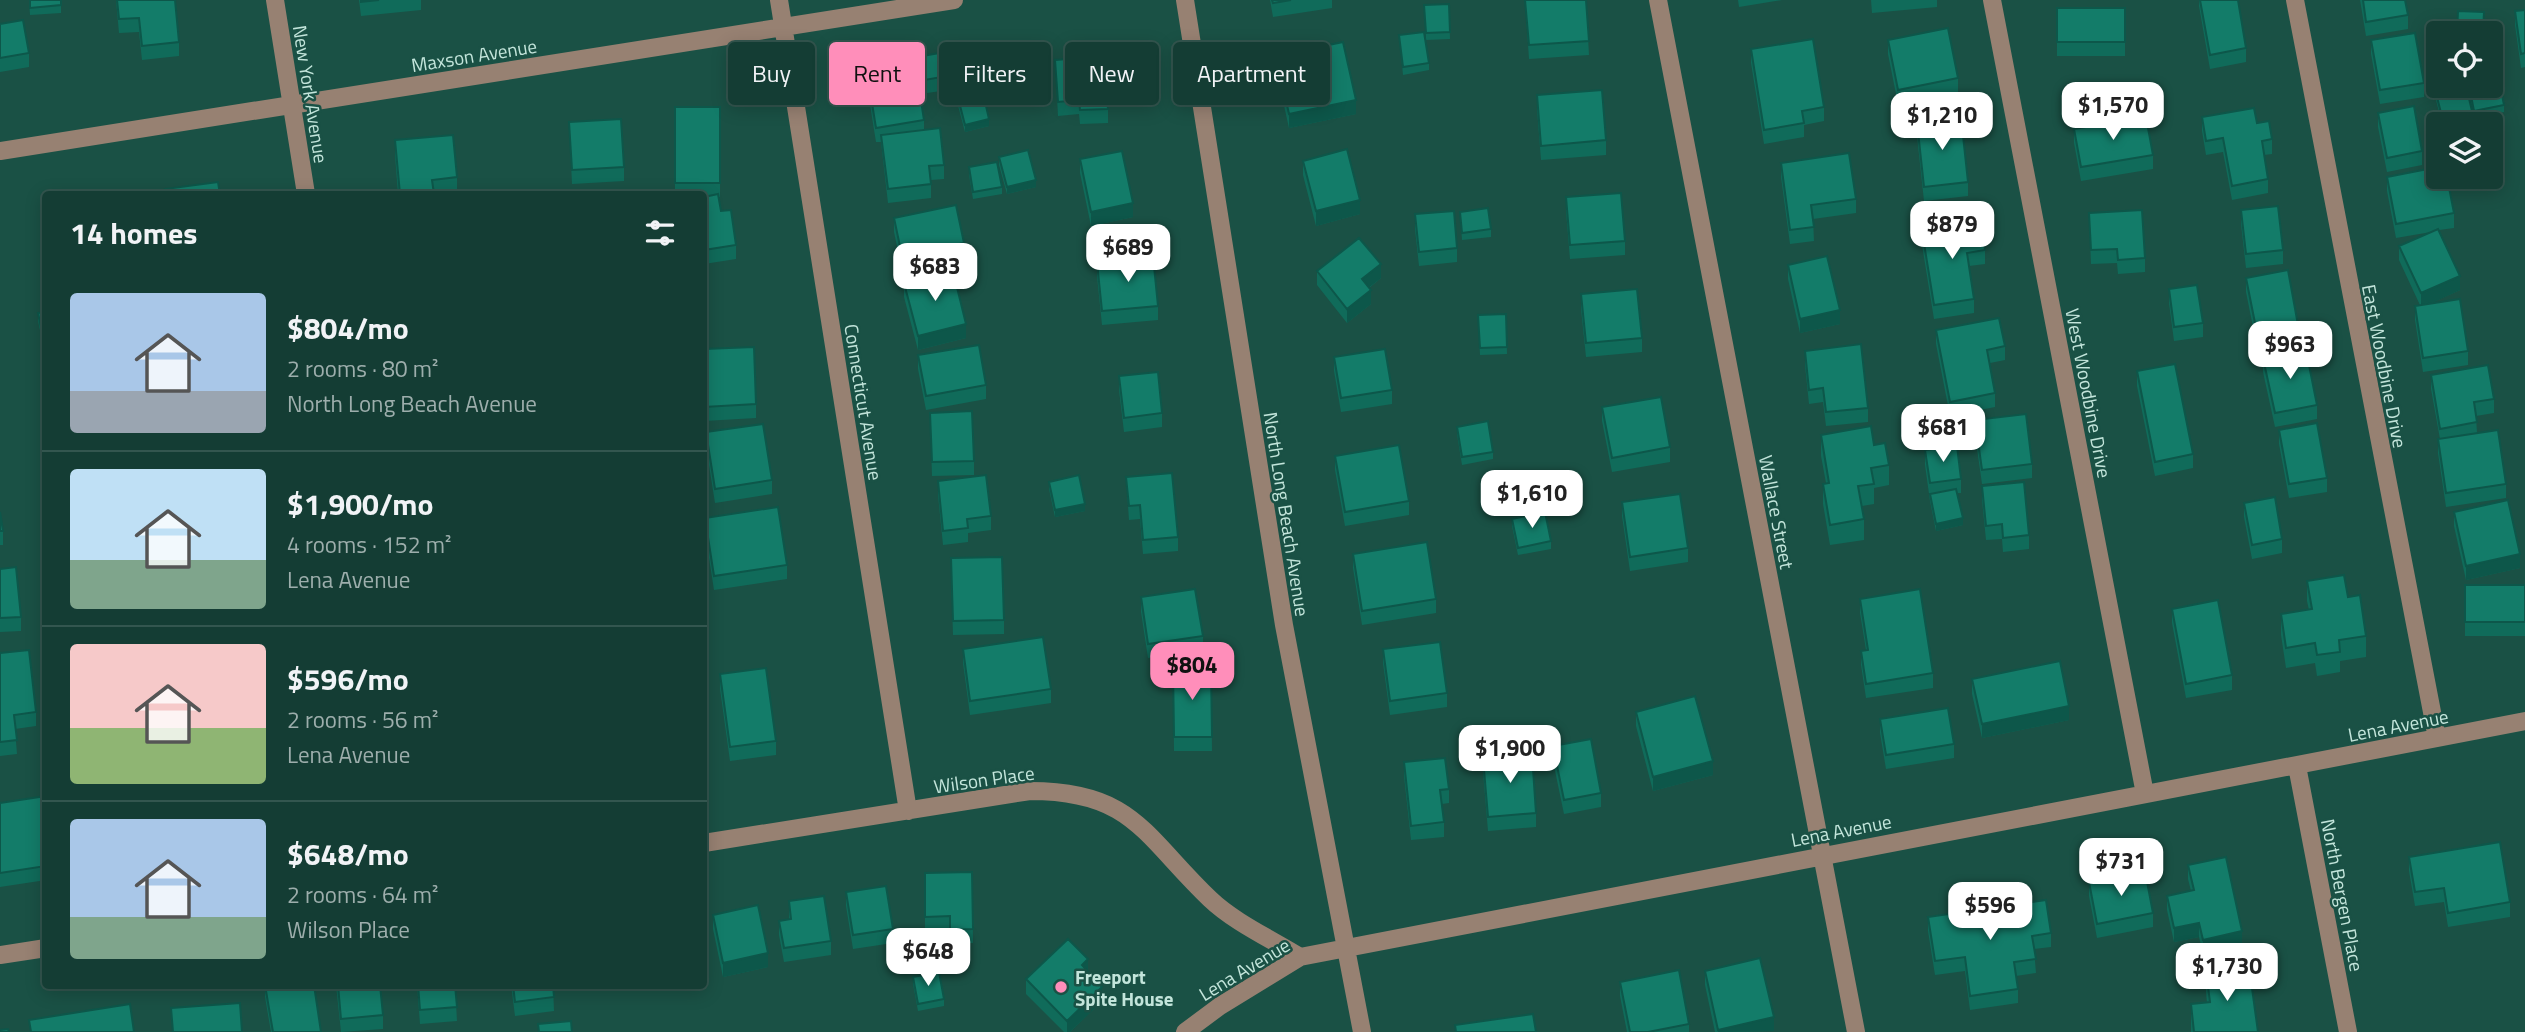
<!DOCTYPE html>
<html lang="en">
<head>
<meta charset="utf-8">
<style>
	:root { --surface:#143d34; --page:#214840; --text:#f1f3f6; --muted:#9daeac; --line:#33564f; --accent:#ff8eba }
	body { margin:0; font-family:"Titillium Web",sans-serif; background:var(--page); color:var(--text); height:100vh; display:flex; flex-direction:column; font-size:26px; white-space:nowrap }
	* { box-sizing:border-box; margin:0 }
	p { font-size:23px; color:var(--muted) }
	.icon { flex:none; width:38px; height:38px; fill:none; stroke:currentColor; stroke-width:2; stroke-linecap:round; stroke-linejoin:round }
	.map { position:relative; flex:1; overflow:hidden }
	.side { position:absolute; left:42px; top:191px; width:665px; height:798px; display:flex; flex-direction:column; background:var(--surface); border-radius:7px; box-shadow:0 4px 18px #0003,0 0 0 2px var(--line) }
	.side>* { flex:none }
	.hud { position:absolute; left:728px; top:42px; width:665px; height:63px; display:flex; gap:14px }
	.controls { position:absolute; left:2426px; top:21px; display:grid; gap:14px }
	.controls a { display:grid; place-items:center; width:77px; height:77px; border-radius:7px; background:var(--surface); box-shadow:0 4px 18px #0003,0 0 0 2px var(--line); font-size:35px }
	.price { position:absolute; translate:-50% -60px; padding:0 16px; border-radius:14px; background:#fff; color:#222; font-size:23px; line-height:46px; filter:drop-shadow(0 2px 4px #0008) }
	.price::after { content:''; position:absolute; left:50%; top:42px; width:21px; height:16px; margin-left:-10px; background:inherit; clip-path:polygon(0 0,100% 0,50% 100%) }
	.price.on { background:var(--accent); color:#111 }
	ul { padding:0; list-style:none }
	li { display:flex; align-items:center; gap:21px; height:175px; padding:0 28px }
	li+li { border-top:2px solid var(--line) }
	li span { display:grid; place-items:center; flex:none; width:196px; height:140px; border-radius:7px; color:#555 }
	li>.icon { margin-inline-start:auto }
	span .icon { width:84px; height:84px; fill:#fffc; stroke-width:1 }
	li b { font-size:30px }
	h2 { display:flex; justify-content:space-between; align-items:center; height:84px; padding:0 28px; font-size:30px }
	.pill { padding:0 24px; border-radius:7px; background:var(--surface); box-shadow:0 4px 18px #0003,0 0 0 2px var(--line); font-size:24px; line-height:63px }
	.pill.on { background:var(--accent); color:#111 }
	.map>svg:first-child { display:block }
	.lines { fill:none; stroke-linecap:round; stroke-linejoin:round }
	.minor { stroke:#978172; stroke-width:18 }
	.wall { fill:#106b5a }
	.shaded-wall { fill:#0d574a }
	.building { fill:#137c69; stroke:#0d574a; stroke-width:2 }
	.poi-dot { fill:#ff8eba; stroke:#1a5145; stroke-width:2.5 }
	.labels { text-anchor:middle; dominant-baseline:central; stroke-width:5; stroke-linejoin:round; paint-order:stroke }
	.street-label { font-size:19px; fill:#c3e5db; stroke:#1a5145 }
	.poi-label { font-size:19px; font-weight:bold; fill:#c3e5db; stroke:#1a5145; text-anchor:start }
</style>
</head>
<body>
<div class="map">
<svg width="2525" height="1032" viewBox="0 0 2525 1032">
	<rect width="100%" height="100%" fill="#1a5145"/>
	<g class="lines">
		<path class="minor" d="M275,0L306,194
			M779,0L908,811
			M1185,0L1284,625L1362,1032
			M1658,0L1856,1032
			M1992,0L2145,794
			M2295,0L2437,738
			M0,151L954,0
			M2297,766L2348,1032
			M704,843L1030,791C1133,791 1144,836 1210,899C1234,922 1271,939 1300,957
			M0,955L46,948
			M1185,1032L1220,1006L1300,957L2525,721"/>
	</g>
	<path class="wall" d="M29,0H61V13L30,15Z
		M116,0H175L179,42V56L142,60L139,32L119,33Z
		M359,0H421V10L361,16Z
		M1270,0H1332V8L1273,17Z
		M1525,0H1586L1589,55L1529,59Z
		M1738,0H1782L1739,7Z
		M1871,0H1937V7L1872,13Z
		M2199,0H2238L2246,48V62L2210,69L2199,6Z
		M2360,0H2405L2408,15V29L2366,36Z
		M1449,4L1450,39L1426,40L1424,5Z
		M2057,8H2125V56H2057Z
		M2525,10V67L2521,68L2515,25V11Z
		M0,24L29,53V67L0,72Z
		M1399,35L1429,63V70L1403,75Z
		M1888,40L1958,78V92L1898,104L1888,54Z
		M2371,40L2424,83V97L2380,104L2371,54Z
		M1751,49L1824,107V121L1804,125V137L1764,144L1751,63Z
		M1276,56L1356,114L1289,128L1276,70Z
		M1055,60L1108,109V123L1080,124L1079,114L1058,116Z
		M866,66L948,76V90L920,94L924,120V130L944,165V179L931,180V198L888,203L881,142H876L866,80Z
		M2468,86H2490L2504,105V112L2474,118Z
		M2435,89L2472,118L2442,124L2435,96Z
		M956,90L989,126L965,132L956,98Z
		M1537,95L1606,140V155L1541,160L1537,109Z
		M675,107H720V197H719L721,211L736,245V259L704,264V194H675Z
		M2378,113L2422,151V165L2387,172L2378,127Z
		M2202,117L2257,123L2272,139V154L2264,155L2268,179V193L2232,200L2223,152L2206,155L2202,131Z
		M569,122L624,167V181L572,184Z
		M1917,122L1968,182V196L1924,201L1917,136Z
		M2074,129L2153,155V169L2081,181L2074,143Z
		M395,140L457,177V191L434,194H398L395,155Z
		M999,157L1036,187L1007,194L999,165Z
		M1080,159L1133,217L1091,226L1080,173Z
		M1303,161L1360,214L1316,226L1303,175Z
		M1781,163L1856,199V213L1813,219L1814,241L1790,244L1781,177Z
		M969,167L1002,187V194L973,199L969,175Z
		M2387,177L2454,213V228L2439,230L2460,290L2429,304L2468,351V365L2423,372L2415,320V306L2420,305L2399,260V246L2431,232L2396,238L2387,191Z
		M1566,197L1625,241V255L1570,259L1566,211Z
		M2241,210L2283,250V264L2246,268L2241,224Z
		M1460,212L1491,229V237L1462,240Z
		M2089,213L2145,258V272L2118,274L2117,263L2091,264Z
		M1415,214L1457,248V262L1419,266L1415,229Z
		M894,218L964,257L902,270L894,232Z
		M1922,231L1985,250V264L1969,266L1974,299V313L1934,319L1922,245Z
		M1097,262L1158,306V320L1102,325L1097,276Z
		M1788,265L1840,324L1800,333L1788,279Z
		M1317,271L1381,278L1369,288L1371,304L1347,323L1317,285Z
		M2246,278L2298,325V339L2257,347L2246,292Z
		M904,283L966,338L918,350L904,297Z
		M2169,289L2203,323V337L2174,341L2169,303Z
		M1581,294L1642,338V352L1586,357L1581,309Z
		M46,312V344H43L38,321V313Z
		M1506,314L1507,354L1480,355L1478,315Z
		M1936,330L2005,346V360L1990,363L1995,393V407L1950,416L1936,344Z
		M704,349L756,404V418L704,421Z
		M1805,351L1868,408V422L1826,426L1823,402L1809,404L1805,365Z
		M918,355L986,385V399L926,410L918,369Z
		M1334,357L1392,390V404L1341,412L1334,371Z
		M2263,358L2317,405V419L2275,427L2263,372Z
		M2137,371L2193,454V468L2155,476L2137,386Z
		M2431,375L2494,399V413L2476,416L2477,433L2506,484V498L2446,507L2438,453V439H2440L2431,389Z
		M1119,376L1162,413V427L1124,432L1119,390Z
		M1602,407L1670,447V462L1612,472L1602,421Z
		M930,413L974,461V475L932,476Z
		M1975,420L2032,464V478L1982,484L1975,434Z
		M1457,427L1493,452V459L1462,465L1457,434Z
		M2279,430L2327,478V492L2289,498L2279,444Z
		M706,432L772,480V494L715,503L706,446Z
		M1821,435L1874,445L1889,465V485L1874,488V504L1862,506L1864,519V540L1830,545L1823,504V484L1826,483L1821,456Z
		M1925,450L1961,479V493H1957L1963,525L1936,531L1930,501L1925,465Z
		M1335,456L1409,501V515L1345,526L1335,470Z
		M1126,477L1178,537V551L1143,554L1140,519L1129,520Z
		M938,481L991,516V530L968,533V542L943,545L938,495Z
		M1049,482L1085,511L1055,517L1049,489Z
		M1982,486L2029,535V549L2003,552L2002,539L1986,540L1982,500Z
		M1622,502L1688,548V562L1630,571L1622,516Z
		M2244,503L2282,539V553L2252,559L2244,517Z
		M0,512L3,531V545H0Z
		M2454,512L2520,568L2466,580L2454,526Z
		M705,518L787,565V579L714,590L705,532Z
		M1512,519L1551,541V549L1518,555L1512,526Z
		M1353,554L1436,599V613L1362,625L1353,568Z
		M0,569L21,617V631L0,632Z
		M951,572L1004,620V634L953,635Z
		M2307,581L2348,597L2366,636V657L2340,661V672L2317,676L2315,663L2286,668L2281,635V614L2309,610L2307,601Z
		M2465,585H2525V636H2465Z
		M1141,597L1203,636V650L1148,658L1141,612Z
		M1860,599L1933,673V688L1866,698L1861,665V651L1866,650L1860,613Z
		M2172,609L2232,675V690L2186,698L2172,623Z
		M963,649L1051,689V703L970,715L963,663Z
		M1383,649L1447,693V707L1390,715L1383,663Z
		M0,653L36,712V726L15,729L17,754L0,756Z
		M1173,668H1211L1212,751H1174Z
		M720,674L776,741V755L730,761L720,689Z
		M1972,679L2069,720L1982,738L1972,694Z
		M1636,712L1713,775L1653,791L1636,726Z
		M1880,719L1954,744V758L1886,769L1880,733Z
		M1553,746L1601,793V807L1564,814L1553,761Z
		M1483,758L1536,813V827L1488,831L1483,772Z
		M1404,762L1449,789V803L1442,804L1444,822V837L1411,840L1404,776Z
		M46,796V880L0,887V803Z
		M2409,857L2510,902V917L2448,927L2444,902L2415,906L2409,871Z
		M2188,865L2242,945L2203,954L2199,937L2174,942L2167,910V896L2191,891L2188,879Z
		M972,872L973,943L950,944V930L925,931V873Z
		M2089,882L2153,913V927L2097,938L2089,896Z
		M846,892L893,929V943L853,949L846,906Z
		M789,901L831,941V955L784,962L779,935V921L789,919Z
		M713,915L768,967L723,977L713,929Z
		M1928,917L2051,933V947L2034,949L2036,973L2016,976L2018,989V1003L1970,1010L1965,971L1935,975L1928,931Z
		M1705,971L1774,1031L1715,1032L1705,985Z
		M2206,971L2258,1032H2191V1004L2207,1003L2206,992Z
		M1088,972L1102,1001L1070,1032H1064L1026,994V979Z
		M913,977L944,999V1006L918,1011L913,984Z
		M1620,982L1689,1024V1032H1627L1620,996Z
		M265,985L321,1032H271L265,997Z
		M336,985H380L383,1015V1029L341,1032Z
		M417,985H455L457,1021L420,1024Z
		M511,985H553L554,1011L515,1016Z
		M573,985H600L574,989Z"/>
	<path class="shaded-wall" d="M1356,100V114L1289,128V114Z
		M2472,111V118L2442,124V117Z
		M989,119V126L965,132V125Z
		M1036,180V187L1007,194V187Z
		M1360,200V214L1316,226V211Z
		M1133,203V217L1091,226V212Z
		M964,243V257L902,270V256Z
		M1381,264V278L1362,293V279Z
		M2460,276V290L2421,308V293Z
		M1371,290V304L1347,323V309Z
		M1840,310V324L1800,333V319Z
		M966,324V338L918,350V336Z
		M1085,504V511L1055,517V510Z
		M1963,518V525L1936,531V524Z
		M2520,554V568L2466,580V566Z
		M2069,706V720L1982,738V724Z
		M1713,761V775L1653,791V777Z
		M2199,923V937L2174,942V928Z
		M2242,931V945L2203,954V940Z
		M768,953V967L723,977V963Z
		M1088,959V973L1082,965Z
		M1102,987V1001L1070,1032H1067V1021Z
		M1774,1017V1031L1718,1032V1030Z"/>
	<path class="building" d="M30,0H61V5L30,8Z
		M117,0H175L179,42L142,46L139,18L119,19Z
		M361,0H379L361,2Z
		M1272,0H1291L1273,3Z
		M1525,0H1586L1589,41L1529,45Z
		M2200,0H2238L2246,48L2210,55Z
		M2363,0H2405L2408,15L2366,22Z
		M1449,4L1450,32L1426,33L1424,5Z
		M2057,8H2125V42H2057Z
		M2525,10V53L2521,54L2515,11Z
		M2458,11L2484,12L2483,33H2457Z
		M23,20L29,53L0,58V24Z
		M1948,28L1958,78L1898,90L1888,40Z
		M1424,32L1429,63L1403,67L1399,35Z
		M2415,33L2424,83L2380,90L2371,40Z
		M1813,39L1824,107L1802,111L1804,123L1764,130L1751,49Z
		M1343,42L1356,100L1289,114L1276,56Z
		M945,52L948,76L918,81L924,120L876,128L866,66Z
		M1104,56L1108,109L1080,110L1079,100L1058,102L1055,60Z
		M2498,74L2504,105L2474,111L2469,86H2490V75Z
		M981,84L989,119L965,125L956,90Z
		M2450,86H2466L2472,111L2442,117L2435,89Z
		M1602,90L1606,140L1541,146L1537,95Z
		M2414,106L2422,151L2387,158L2378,113Z
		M675,107H720V183H675Z
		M2254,108L2257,123L2269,121L2272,139L2262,141L2268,179L2232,186L2223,138L2206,141L2202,117Z
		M1961,117L1968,182L1924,187L1917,122Z
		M2146,117L2153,155L2081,167L2074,129Z
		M621,119L624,167L572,170L569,122Z
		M940,128L944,165L929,166L931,184L888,189L881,135Z
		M453,135L457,177L432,180L434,194H400L395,140Z
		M1347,149L1360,200L1316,211L1303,161Z
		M1028,150L1036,180L1007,187L999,157Z
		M1122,151L1133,203L1091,212L1080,159Z
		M1849,153L1856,199L1811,205L1814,227L1790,230L1781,163Z
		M997,162L1002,187L973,192L969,167Z
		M2438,167V177H2447L2454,213L2396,224L2387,177Z
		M218,182L220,194H166L165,189Z
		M1621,193L1625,241L1570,245L1566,197Z
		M718,194L721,211L731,210L736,245L704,250V197Z
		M956,205L964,243L902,256L894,218Z
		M2278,206L2283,250L2246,254L2241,210Z
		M1488,208L1491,229L1462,233L1460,212Z
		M2142,210L2145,258L2118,260L2117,249L2091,250L2089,213Z
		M1454,211L1457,248L1419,252L1415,214Z
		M1981,222L1985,250L1967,253L1974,299L1934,305L1922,231Z
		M2438,229L2460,276L2421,293L2399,246Z
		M1359,238L1381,264L1362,279L1371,290L1347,309L1317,271Z
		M1153,256L1158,306L1102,311L1097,262Z
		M1827,256L1840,310L1800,319L1788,265Z
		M2288,270L2298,325L2257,333L2246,278Z
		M953,271L966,324L918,336L904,283Z
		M2197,285L2203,323L2174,327L2169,289Z
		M1637,289L1642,338L1586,343L1581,294Z
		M2460,299L2468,351L2423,358L2415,306Z
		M46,312V337H43L38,313Z
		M1506,314L1507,347L1480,348L1478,315Z
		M1999,318L2005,346L1987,350L1995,393L1950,402L1936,330Z
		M1861,344L1868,408L1826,412L1823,388L1809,390L1805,351Z
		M979,345L986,385L926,396L918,355Z
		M754,347L756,404L704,407V349Z
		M1385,349L1392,390L1341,398L1334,357Z
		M2306,350L2317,405L2275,413L2263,358Z
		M2175,364L2193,454L2155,462L2137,371Z
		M2488,365L2494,399L2474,402L2477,422L2440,429L2431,375Z
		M1158,372L1162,413L1124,418L1119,376Z
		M1661,397L1670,447L1612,458L1602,407Z
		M972,411L974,461L932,462L930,413Z
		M2026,414L2032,464L1982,470L1975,420Z
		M1488,421L1493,452L1462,457L1457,427Z
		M2317,423L2327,478L2289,484L2279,430Z
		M763,424L772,480L715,489L706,432Z
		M1871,426L1874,445L1885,443L1889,465L1871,468L1874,484L1858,486L1864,519L1830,525L1823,484L1829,483L1821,435Z
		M2498,430L2506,484L2446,493L2438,439Z
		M1399,445L1409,501L1345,512L1335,456Z
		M1957,446L1961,479L1930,483L1925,450Z
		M1172,473L1178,537L1143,540L1140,505L1129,506L1126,477Z
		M986,475L991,516L967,519L968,528L943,531L938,481Z
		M1079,475L1085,504L1055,510L1049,482Z
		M2024,482L2029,535L2003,538L2002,524L1986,526L1982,486Z
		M1956,489L1963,518L1936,524L1930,494Z
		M1680,494L1688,548L1630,557L1622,502Z
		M2275,497L2282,539L2252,545L2244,503Z
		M2508,500L2520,554L2466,566L2454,512Z
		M778,507L787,565L714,576L705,518Z
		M0,512L3,531H0Z
		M1545,512L1551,541L1518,548L1512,519Z
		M1427,542L1436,599L1362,611L1353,554Z
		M1002,557L1004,620L953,621L951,558Z
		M16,567L21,617L0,618V569Z
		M2344,575L2348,597L2360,595L2366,636L2339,640L2340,652L2317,655L2315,643L2286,648L2281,614L2312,609L2307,581Z
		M2465,585H2525V622H2465Z
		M1195,589L1203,636L1148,644L1141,597Z
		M1920,589L1933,673L1866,684L1861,651L1868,650L1860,599Z
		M2218,600L2232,675L2186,684L2172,609Z
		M1043,637L1051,689L970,701L963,649Z
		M1440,642L1447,693L1390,701L1383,649Z
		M29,650L36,712L14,715L17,740L0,742V653Z
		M2060,661L2069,706L1982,724L1972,679Z
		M766,668L776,741L730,747L720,674Z
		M1173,668H1211L1212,737H1174Z
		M1695,696L1713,761L1653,777L1636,712Z
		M1948,708L1954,744L1886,755L1880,719Z
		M1591,739L1601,793L1564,800L1553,746Z
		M1532,754L1536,813L1488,817L1483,758Z
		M1445,758L1449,789L1440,790L1444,822L1411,826L1404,762Z
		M46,796V866L0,873V803Z
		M2500,842L2510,902L2448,913L2444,888L2415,892L2409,857Z
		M2226,857L2242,931L2203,940L2199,923L2174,928L2167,896L2194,890L2188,865Z
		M2145,871L2153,913L2097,924L2089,882Z
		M972,872L973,929L950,930V916L925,917V873Z
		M886,886L893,929L853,935L846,892Z
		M824,896L831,941L784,948L779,921L791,919L789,901Z
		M2046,900L2051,933L2032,936L2036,959L2014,962L2018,989L1970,996L1965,957L1935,961L1928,917Z
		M758,905L768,953L723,963L713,915Z
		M1068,939L1088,959L1082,965L1102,987L1067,1021L1026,979Z
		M1760,958L1774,1017L1718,1030L1705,971Z
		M2249,966L2258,1032H2194L2191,1004L2210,1002L2206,971Z
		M1679,970L1689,1024L1648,1032H1630L1620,982Z
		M939,972L944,999L918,1004L913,977Z
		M265,985H314L321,1032H273Z
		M338,985H380L383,1015L341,1019Z
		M418,985H455L457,1007L420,1010Z
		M513,985H553L554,997L515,1002Z
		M240,1003L242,1032H173L171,1008Z
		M130,1004L134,1032H31L29,1020Z
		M1533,1014L1536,1032H1456L1455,1025Z
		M571,1021L572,1032H539L538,1024Z
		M8,1029L9,1032H0V1030Z"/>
	<circle class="poi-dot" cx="1061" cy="987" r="7"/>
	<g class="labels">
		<g class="street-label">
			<text transform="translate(474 55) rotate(-9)">Maxson Avenue</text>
			<text transform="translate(311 94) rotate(81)">New York Avenue</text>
			<text transform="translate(2385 366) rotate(79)">East Woodbine Drive</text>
			<text transform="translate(2089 393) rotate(79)">West Woodbine Drive</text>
			<text transform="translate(864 402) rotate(81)">Connecticut Avenue</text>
			<text transform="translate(1777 512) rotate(79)">Wallace Street</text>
			<text transform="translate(1287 514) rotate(81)">North Long Beach Avenue</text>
			<text transform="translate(2398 725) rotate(-11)">Lena Avenue</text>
			<text transform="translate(984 779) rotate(-8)">Wilson Place</text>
			<text transform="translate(1841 830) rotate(-11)">Lena Avenue</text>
			<text transform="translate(2343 895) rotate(79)">North Bergen Place</text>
			<text transform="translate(1244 969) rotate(-31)">Lena Avenue</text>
		</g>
		<g class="poi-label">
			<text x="1075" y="976">Freeport<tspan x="1075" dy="22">Spite House</tspan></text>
		</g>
	</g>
</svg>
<div class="controls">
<a><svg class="icon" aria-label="locate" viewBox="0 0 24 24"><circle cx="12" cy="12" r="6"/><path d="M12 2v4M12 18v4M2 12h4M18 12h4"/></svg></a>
<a><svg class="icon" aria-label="layers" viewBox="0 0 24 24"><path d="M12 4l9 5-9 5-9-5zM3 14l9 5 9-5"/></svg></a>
</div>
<b class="price" style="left:2113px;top:142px">$1,570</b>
<b class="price" style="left:1942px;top:152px">$1,210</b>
<b class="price" style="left:1952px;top:261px">$879</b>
<b class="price" style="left:1128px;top:284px">$689</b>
<b class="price" style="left:935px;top:303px">$683</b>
<b class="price" style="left:2290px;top:381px">$963</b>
<b class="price" style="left:1943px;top:464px">$681</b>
<b class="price" style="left:1532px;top:530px">$1,610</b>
<b class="price on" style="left:1192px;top:702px">$804</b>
<b class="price" style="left:1510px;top:785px">$1,900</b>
<b class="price" style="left:2121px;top:898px">$731</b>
<b class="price" style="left:1990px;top:942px">$596</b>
<b class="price" style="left:928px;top:988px">$648</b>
<b class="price" style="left:2227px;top:1003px">$1,730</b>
<div class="hud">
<a class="pill">Buy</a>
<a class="pill on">Rent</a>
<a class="pill">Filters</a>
<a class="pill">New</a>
<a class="pill">Apartment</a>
</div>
<section class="side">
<h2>14 homes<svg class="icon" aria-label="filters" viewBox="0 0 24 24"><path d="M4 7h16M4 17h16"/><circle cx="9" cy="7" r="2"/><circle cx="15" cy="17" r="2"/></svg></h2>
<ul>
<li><span style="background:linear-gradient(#a9c7e8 70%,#9aa5b1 0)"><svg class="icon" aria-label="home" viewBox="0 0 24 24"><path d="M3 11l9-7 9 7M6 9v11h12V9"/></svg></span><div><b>$804/mo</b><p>2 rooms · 80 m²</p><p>North Long Beach Avenue</p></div></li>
<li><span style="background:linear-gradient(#bfe0f5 65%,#7fa58c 0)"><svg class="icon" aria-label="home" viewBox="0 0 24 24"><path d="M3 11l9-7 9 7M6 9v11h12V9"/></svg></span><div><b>$1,900/mo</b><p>4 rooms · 152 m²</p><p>Lena Avenue</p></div></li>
<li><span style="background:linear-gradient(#f6c9c9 60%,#8fb573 0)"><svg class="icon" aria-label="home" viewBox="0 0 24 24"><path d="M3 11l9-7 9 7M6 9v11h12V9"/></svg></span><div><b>$596/mo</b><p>2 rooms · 56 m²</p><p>Lena Avenue</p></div></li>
<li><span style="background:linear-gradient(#a9c7e8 70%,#7fa58c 0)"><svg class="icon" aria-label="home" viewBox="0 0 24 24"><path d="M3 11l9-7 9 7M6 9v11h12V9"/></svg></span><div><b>$648/mo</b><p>2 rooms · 64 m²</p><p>Wilson Place</p></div></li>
</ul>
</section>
</div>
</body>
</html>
